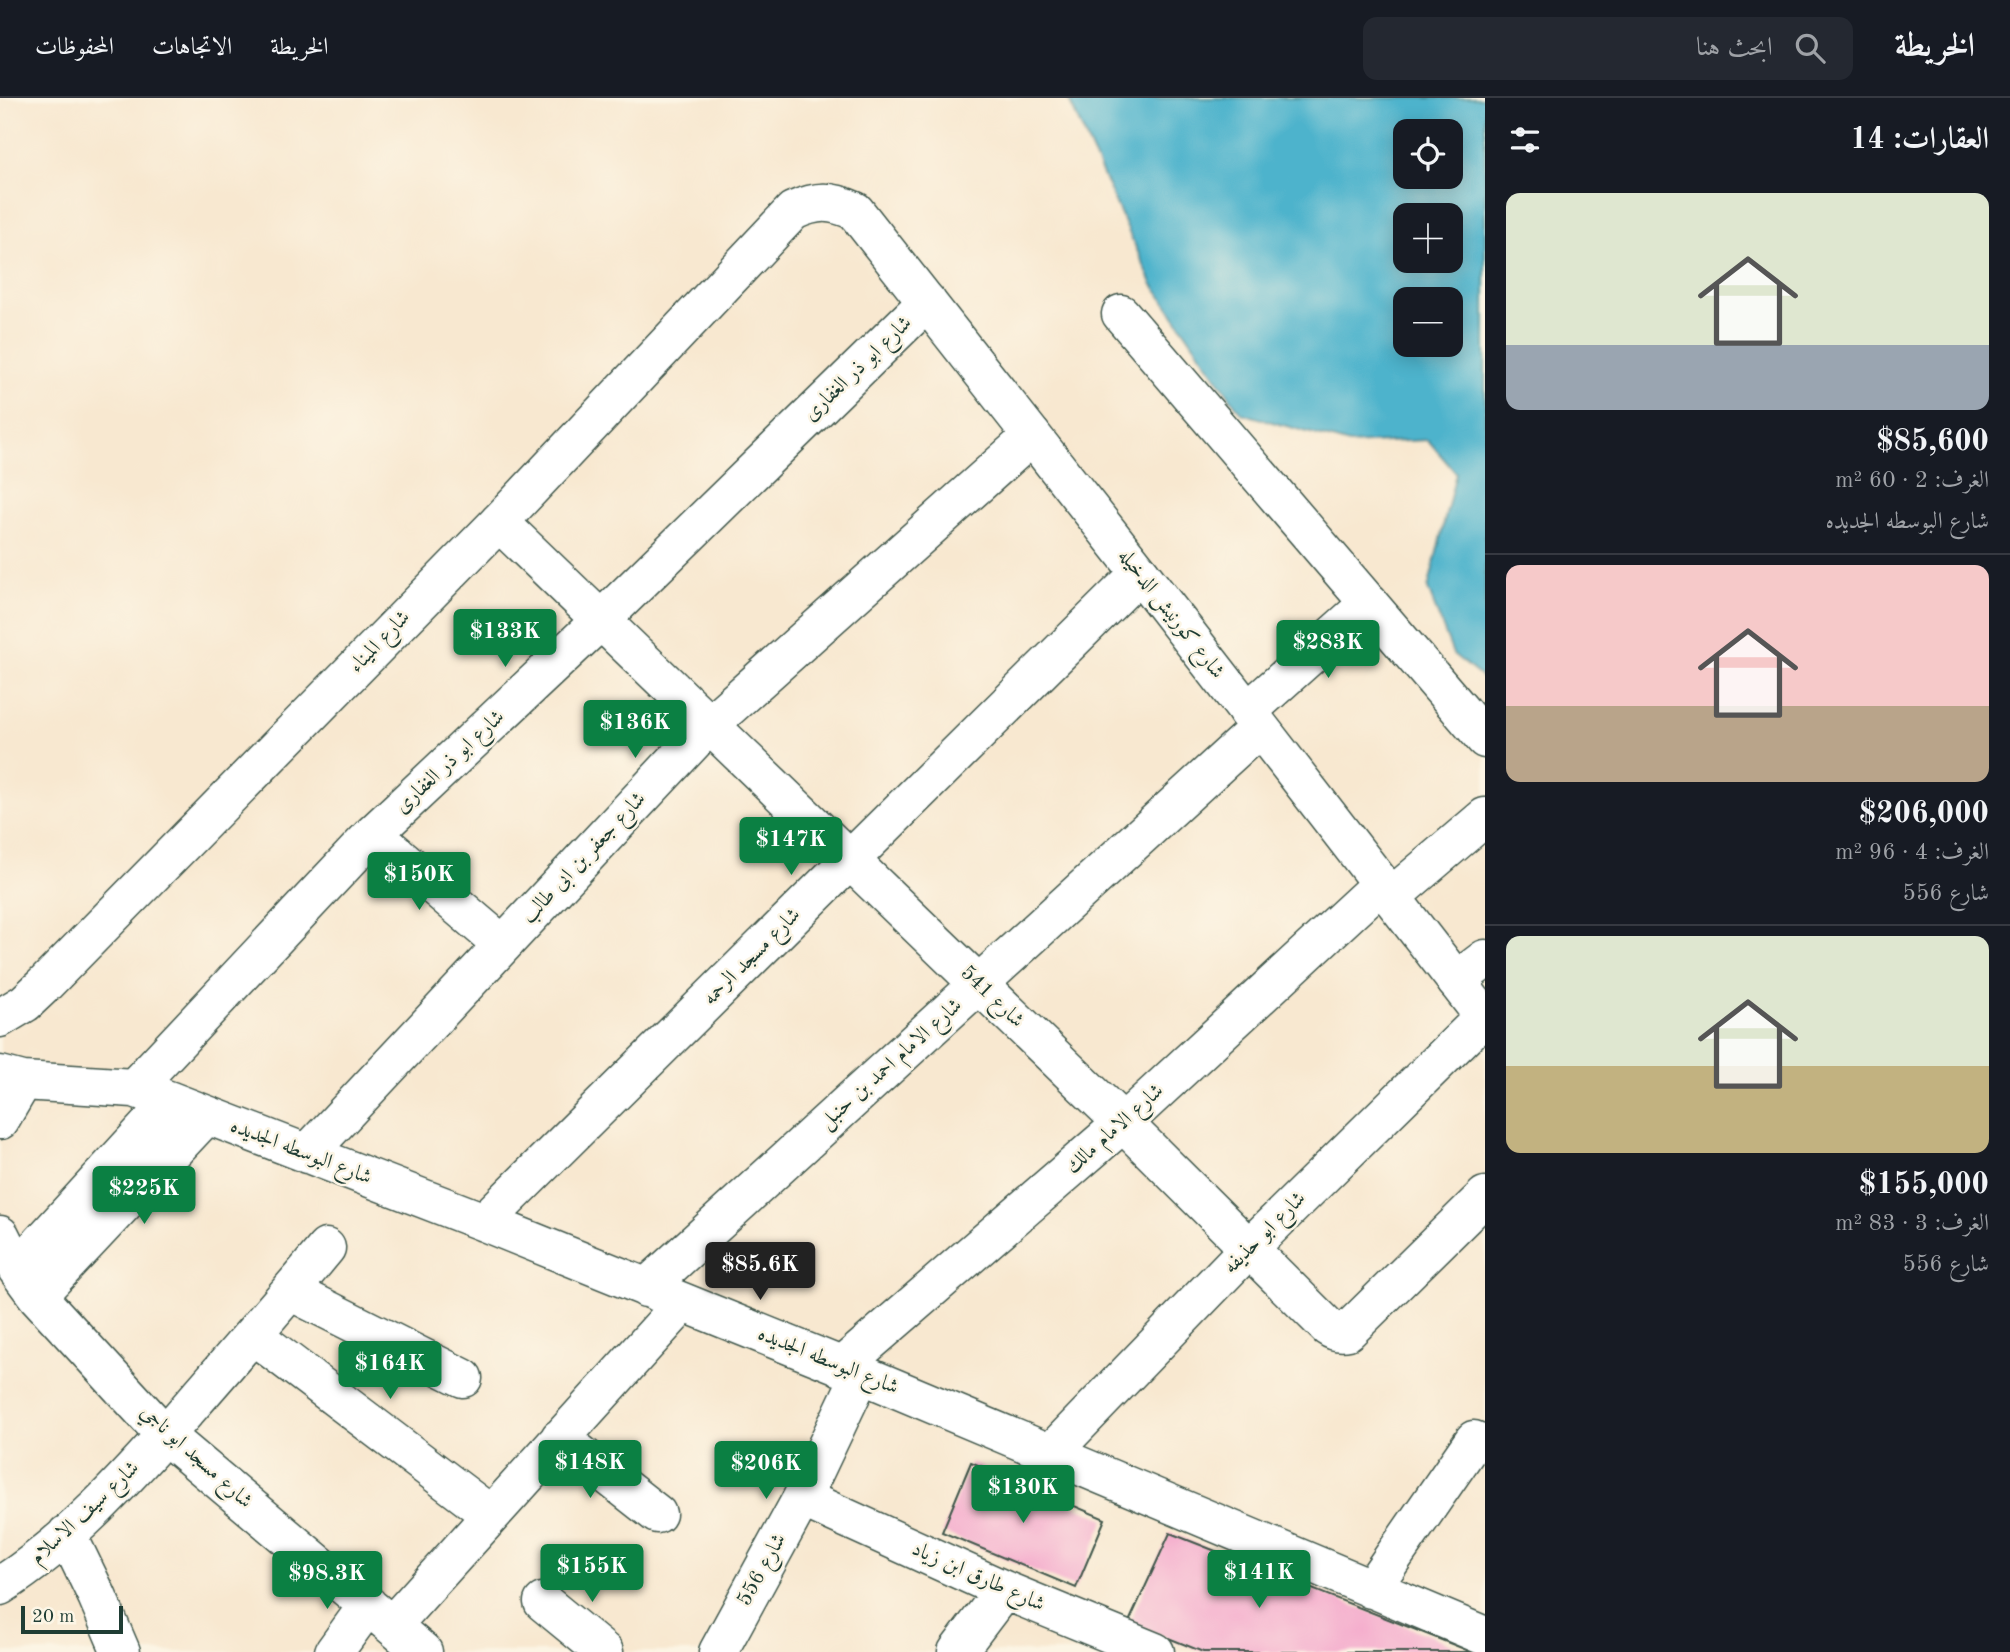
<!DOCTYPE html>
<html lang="ar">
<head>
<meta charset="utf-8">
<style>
	:root { --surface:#171b24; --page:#242831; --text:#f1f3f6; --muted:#9ea1a6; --line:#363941; --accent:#0b8043 }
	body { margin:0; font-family:"Old Standard TT",Amiri,serif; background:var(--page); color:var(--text); direction:rtl; height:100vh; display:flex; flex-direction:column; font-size:26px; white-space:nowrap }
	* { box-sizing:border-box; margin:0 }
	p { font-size:23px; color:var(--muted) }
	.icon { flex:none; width:38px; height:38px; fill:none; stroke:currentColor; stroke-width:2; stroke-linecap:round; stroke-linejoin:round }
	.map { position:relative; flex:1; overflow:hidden; direction:ltr }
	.sheet { display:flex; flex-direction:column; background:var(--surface); width:525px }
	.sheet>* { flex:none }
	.controls { position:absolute; left:1393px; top:21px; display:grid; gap:14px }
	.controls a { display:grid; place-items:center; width:70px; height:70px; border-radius:14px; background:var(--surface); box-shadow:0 4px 18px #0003; font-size:35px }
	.scale { position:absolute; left:21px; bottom:18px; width:102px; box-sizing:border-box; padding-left:7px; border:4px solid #1f3d34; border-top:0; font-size:19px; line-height:24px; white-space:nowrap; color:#1f3d34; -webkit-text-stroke:5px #fcf5e5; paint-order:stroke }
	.price { position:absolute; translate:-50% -60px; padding:0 16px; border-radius:7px; background:var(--accent); color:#fff; font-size:23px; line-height:46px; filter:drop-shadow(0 2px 4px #0008) }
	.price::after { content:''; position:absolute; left:50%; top:42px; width:21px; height:16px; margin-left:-10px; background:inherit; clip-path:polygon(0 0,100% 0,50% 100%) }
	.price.current { background:#222; color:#fff }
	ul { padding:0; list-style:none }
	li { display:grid; align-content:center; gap:14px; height:371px; padding:0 21px }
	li+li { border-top:2px solid var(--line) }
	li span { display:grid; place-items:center; height:217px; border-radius:14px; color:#555 }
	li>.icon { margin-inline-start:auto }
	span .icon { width:126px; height:126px; fill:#fffc; stroke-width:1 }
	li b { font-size:30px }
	h2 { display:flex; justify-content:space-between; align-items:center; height:84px; padding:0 21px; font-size:30px }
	header { display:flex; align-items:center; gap:42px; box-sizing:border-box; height:98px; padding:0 35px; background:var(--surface); border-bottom:2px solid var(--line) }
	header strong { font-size:33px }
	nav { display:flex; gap:38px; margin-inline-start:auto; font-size:24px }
	.search { width:490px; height:63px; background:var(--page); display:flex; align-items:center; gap:18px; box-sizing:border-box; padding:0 24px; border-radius:14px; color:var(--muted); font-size:26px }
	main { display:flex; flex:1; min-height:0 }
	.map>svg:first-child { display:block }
	.water { fill:#4db3cc; stroke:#367880; stroke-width:2; fill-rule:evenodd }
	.building { fill:#f4aacc }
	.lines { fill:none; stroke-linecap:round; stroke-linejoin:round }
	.street-casing { stroke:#40574b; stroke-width:41 }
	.primary-casing { stroke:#40574b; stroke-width:41 }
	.street { stroke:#fff; stroke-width:38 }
	.primary { stroke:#fff; stroke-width:38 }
	.labels { text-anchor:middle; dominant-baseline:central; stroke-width:5; stroke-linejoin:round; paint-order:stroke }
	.street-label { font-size:21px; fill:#1f3d34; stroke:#fcf5e5 }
</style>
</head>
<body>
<header>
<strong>الخريطة</strong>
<div class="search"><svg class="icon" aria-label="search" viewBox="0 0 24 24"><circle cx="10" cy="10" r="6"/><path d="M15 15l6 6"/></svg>ابحث هنا</div>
<nav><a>الخريطة</a><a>الاتجاهات</a><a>المحفوظات</a></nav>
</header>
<main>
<section class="sheet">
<h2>العقارات: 14<svg class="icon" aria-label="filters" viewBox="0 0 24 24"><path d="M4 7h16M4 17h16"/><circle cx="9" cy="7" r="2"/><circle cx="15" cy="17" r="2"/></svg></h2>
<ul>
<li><span style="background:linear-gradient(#dfe7d0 70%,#9aa5b1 0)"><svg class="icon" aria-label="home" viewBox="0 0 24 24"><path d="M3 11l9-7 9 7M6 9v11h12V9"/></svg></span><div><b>$85,600</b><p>الغرف: 2 · 60 m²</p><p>شارع البوسطه الجديده</p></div></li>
<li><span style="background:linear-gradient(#f6c9c9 65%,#b9a48a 0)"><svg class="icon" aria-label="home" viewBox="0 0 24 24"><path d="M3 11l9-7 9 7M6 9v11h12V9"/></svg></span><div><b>$206,000</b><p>الغرف: 4 · 96 m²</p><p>شارع 556</p></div></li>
<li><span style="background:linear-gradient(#dfe7d0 60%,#c2b280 0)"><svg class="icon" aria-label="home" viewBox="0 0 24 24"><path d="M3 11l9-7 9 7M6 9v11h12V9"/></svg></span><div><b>$155,000</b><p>الغرف: 3 · 83 m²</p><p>شارع 556</p></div></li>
</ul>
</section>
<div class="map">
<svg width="1485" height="1554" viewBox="0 0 1485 1554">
	<rect width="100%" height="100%" fill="#fcf5e5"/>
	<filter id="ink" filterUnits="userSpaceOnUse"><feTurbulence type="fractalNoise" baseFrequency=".0143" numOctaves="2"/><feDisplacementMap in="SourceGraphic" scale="14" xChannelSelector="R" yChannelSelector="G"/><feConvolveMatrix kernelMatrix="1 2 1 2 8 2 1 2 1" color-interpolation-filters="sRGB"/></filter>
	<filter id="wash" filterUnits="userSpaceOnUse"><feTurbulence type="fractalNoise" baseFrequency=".00686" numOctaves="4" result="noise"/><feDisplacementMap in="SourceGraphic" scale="28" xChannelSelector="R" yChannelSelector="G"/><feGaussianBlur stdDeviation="1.57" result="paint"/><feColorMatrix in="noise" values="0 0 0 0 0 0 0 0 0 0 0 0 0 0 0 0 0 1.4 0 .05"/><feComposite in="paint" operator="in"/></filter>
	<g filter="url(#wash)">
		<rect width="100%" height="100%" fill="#f8e8d0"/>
		<path class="water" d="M1068,0H1485V582L1453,556L1428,491L1456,375L1428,342L1349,346L1241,315L1152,185ZM1405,33H1451V79H1405ZM1405,117H1451V163H1405ZM1405,201H1451V247H1405Z"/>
		<g id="blocks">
			<path class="building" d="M971,1364L1105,1421L1076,1490L942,1434Z
				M1170,1435L1472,1554H1203L1129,1524Z"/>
		</g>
	</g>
	<g filter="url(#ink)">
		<use href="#blocks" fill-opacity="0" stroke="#40574b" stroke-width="2"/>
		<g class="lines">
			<g class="street-casing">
				<path id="street" d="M1121,216L1485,641
					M499,424L1123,1025L1328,1229C1335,1234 1340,1235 1348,1233L1485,1098
					M1247,614L1369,505
					M373,736L503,847
					M1391,799L1485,719
					M1456,883L1485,861
					M0,977L23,983L134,990L171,1003L484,1124L861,1276L1485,1538
					M134,990L373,736L601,522L927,204
					M0,1022L23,983
					M307,1056L709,627L1032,338
					M484,1124L1140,475
					M0,1137L17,1171L37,1198L165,1337L423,1554
					M17,1171L171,1003
					M646,1190L1259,630
					M290,1193L463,1280
					M37,1198L207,1017
					M253,1237L491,1417
					M841,1269L1123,1025L1381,786
					M560,1340L657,1416
					M1050,1356L1248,1151L1484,919
					M802,1400L1004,1492L1155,1554
					M67,1436L97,1498L121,1554
					M0,1488C69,1444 126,1381 180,1320C229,1264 278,1208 326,1150
					M1371,1491L1474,1342
					M543,1504L604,1554
					M392,1527L683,1205
					M334,1554L368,1507
					M718,1554L802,1400L861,1276
					M957,1554L1004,1492"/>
			</g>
			<g class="primary-casing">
				<path id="primary" d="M0,920L25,905L42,889L499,424L793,113C817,102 831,102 855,113L1140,475L1485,920"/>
			</g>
			<use href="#street" class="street"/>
			<use href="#primary" class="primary"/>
		</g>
	</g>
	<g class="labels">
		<g class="street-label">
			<text transform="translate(858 271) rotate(-44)">شارع ابو ذر الغفارى</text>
			<text transform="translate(1171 516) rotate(52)">شارع كورنيش الدخيله</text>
			<text transform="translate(380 544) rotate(-46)">شارع الميناء</text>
			<text transform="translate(450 664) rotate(-43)">شارع ابو ذر الغفارى</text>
			<text transform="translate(584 760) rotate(-47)">شارع جعفر بن ابى طالب</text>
			<text transform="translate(752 859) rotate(-45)">شارع مسجد الرحمه</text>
			<text transform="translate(992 899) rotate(44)">شارع 541</text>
			<text transform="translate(891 966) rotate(-42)">شارع الامام احمد بن حنبل</text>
			<text transform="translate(1115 1031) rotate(-42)">شارع الامام مالك</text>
			<text transform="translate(301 1054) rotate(21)">شارع البوسطه الجديده</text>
			<text transform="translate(1265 1135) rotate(-45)">شارع ابو حذيفه</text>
			<text transform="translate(828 1263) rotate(22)">شارع البوسطه الجديده</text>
			<text transform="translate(196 1359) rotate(42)">شارع مسجد ابو ناجي</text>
			<text transform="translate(85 1415) rotate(-43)">شارع سيف الاسلام</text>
			<text transform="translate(762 1472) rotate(-61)">شارع 556</text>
			<text transform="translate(978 1479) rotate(24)">شارع طارق ابن زياد</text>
		</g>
	</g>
</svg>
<div class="controls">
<a><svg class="icon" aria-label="locate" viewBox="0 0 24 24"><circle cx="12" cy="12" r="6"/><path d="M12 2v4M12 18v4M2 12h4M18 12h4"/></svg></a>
<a>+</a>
<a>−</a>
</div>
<div class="scale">20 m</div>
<b class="price" style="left:505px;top:571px">$133K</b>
<b class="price" style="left:1328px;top:582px">$283K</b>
<b class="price" style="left:635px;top:662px">$136K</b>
<b class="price" style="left:791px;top:779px">$147K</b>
<b class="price" style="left:419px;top:814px">$150K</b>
<b class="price" style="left:144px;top:1128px">$225K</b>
<b class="price current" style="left:760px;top:1204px">$85.6K</b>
<b class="price" style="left:390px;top:1303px">$164K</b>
<b class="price" style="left:590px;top:1402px">$148K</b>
<b class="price" style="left:766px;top:1403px">$206K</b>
<b class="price" style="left:1023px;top:1427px">$130K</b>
<b class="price" style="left:592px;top:1506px">$155K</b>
<b class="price" style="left:1259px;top:1512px">$141K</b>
<b class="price" style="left:327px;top:1513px">$98.3K</b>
</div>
</main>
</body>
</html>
